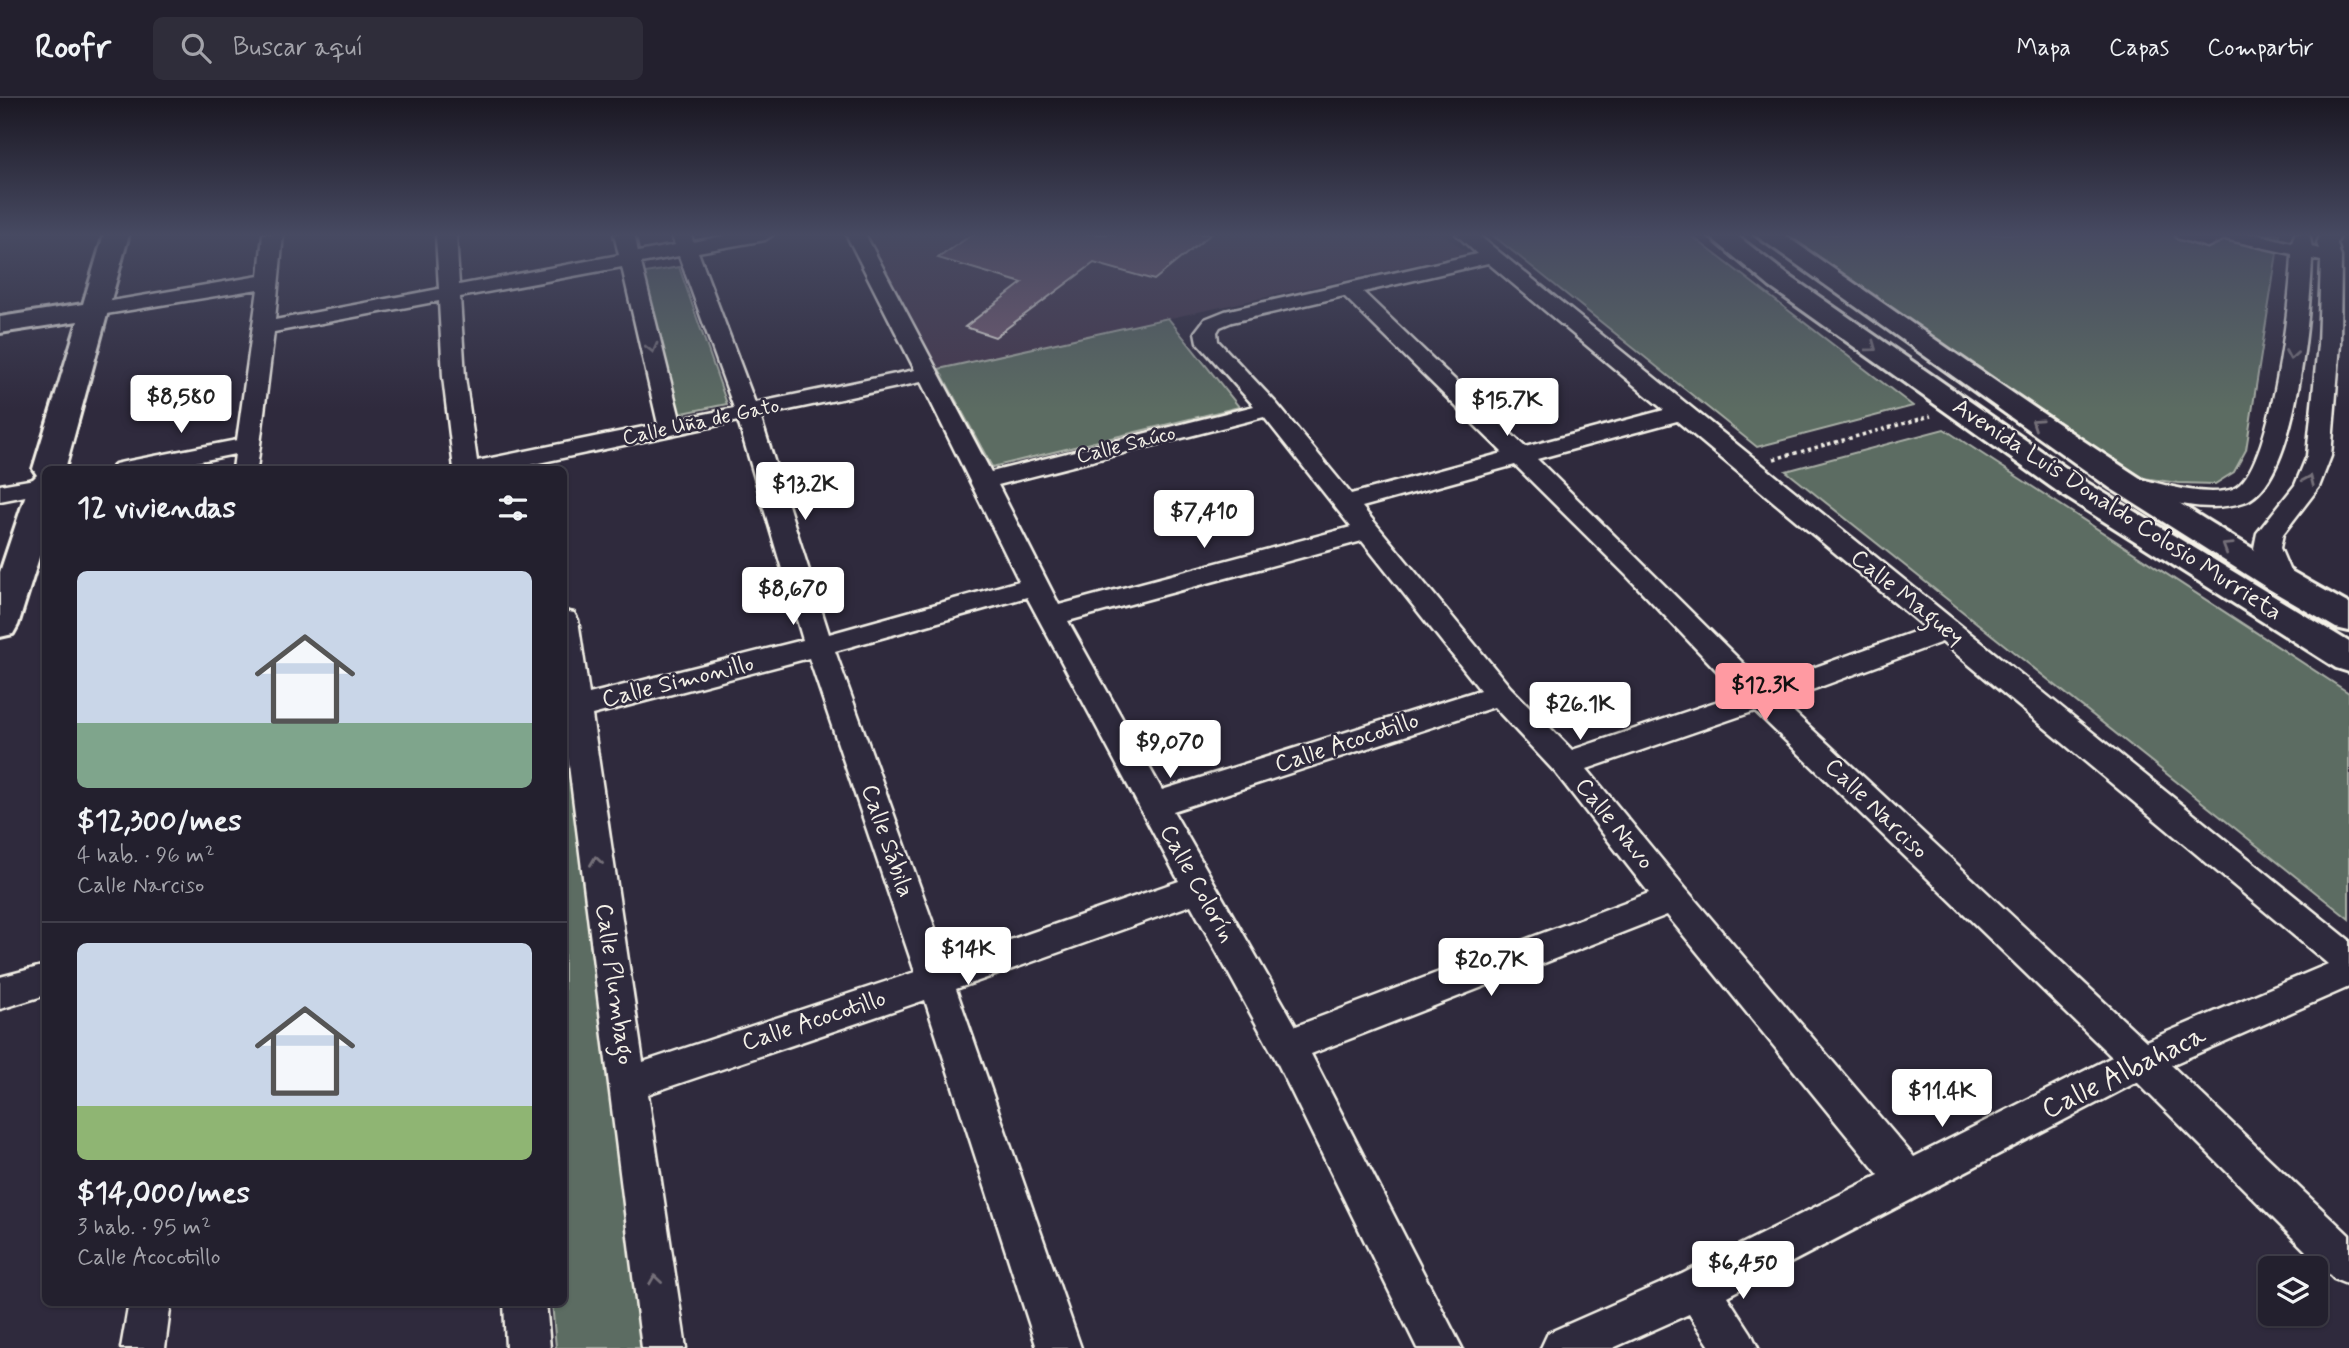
<!DOCTYPE html>
<html lang="es">
<head>
<meta charset="utf-8">
<style>
	:root { --surface:#23202e; --page:#2f2d3a; --text:#f1f3f6; --muted:#a3a3aa; --line:#403e4a; --accent:#ff9aa2 }
	body { margin:0; font-family:Mynerve,sans-serif; background:var(--page); color:var(--text); height:100vh; display:flex; flex-direction:column; font-size:26px; white-space:nowrap }
	* { box-sizing:border-box; margin:0 }
	p { font-size:23px; color:var(--muted) }
	.icon { flex:none; width:38px; height:38px; fill:none; stroke:currentColor; stroke-width:2; stroke-linecap:round; stroke-linejoin:round }
	.map { position:relative; flex:1; overflow:hidden }
	.sheet { position:absolute; left:42px; top:368px; width:525px; height:840px; display:flex; flex-direction:column; background:var(--surface); border-radius:10px; box-shadow:0 2px 5px #0004,0 0 0 2px var(--line) }
	.sheet>* { flex:none }
	.controls { position:absolute; left:2258px; top:1158px; display:grid; gap:14px }
	.controls a { display:grid; place-items:center; width:70px; height:70px; border-radius:10px; background:var(--surface); box-shadow:0 2px 5px #0004,0 0 0 2px var(--line); font-size:35px }
	.price { position:absolute; translate:-50% -60px; padding:0 16px; border-radius:7px; background:#fff; color:#222; font-size:23px; line-height:46px; filter:drop-shadow(0 2px 4px #0008) }
	.price::after { content:''; position:absolute; left:50%; top:42px; width:21px; height:16px; margin-left:-10px; background:inherit; clip-path:polygon(0 0,100% 0,50% 100%) }
	.price.selected { background:var(--accent); color:#111 }
	ul { padding:0; list-style:none }
	li { display:grid; align-content:center; gap:14px; height:371px; padding:0 35px }
	li+li { border-top:2px solid var(--line) }
	li span { display:grid; place-items:center; height:217px; border-radius:10px; color:#555 }
	li>.icon { margin-inline-start:auto }
	span .icon { width:126px; height:126px; fill:#fffc; stroke-width:1 }
	li b { font-size:30px }
	h2 { display:flex; justify-content:space-between; align-items:center; height:84px; padding:0 35px; font-size:30px }
	header { display:flex; align-items:center; gap:42px; box-sizing:border-box; height:98px; padding:0 35px; background:var(--surface); border-bottom:2px solid var(--line) }
	header strong { font-size:33px }
	nav { display:flex; gap:38px; margin-inline-start:auto; font-size:24px }
	.search { width:490px; height:63px; background:var(--page); display:flex; align-items:center; gap:18px; box-sizing:border-box; padding:0 24px; border-radius:10px; color:var(--muted); font-size:26px }
	.map>svg:first-child { display:block }
	.built { fill:#44394d }
	.green { fill:#5c6c62; stroke:#a8aea5; stroke-width:2 }
	.building { fill:#745d72; stroke:#f4f1e8; stroke-width:2 }
	.lines { fill:none; stroke-linecap:round; stroke-linejoin:round }
	.street-casing { stroke:#f4f1e8; stroke-width:5 }
	.secondary-casing { stroke:#f4f1e8; stroke-width:6 }
	.path { stroke:#f4f1e8; stroke-width:3.5; stroke-dasharray:3.5 3.5; stroke-linecap:butt }
	.street { fill:#2f2a3d; fill-rule:evenodd }
	.secondary { fill:#2f2a3d; fill-rule:evenodd }
	.oneway { stroke:#747079 }
	.labels { text-anchor:middle; dominant-baseline:central; stroke-width:5; stroke-linejoin:round; paint-order:stroke }
	.far-street-label { font-size:21px; fill:#f4f1e8; stroke:#2f2a3d }
	.street-label { font-size:24px; fill:#f4f1e8; stroke:#2f2a3d }
	.near-street-label { font-size:28px; fill:#f4f1e8; stroke:#2f2a3d }
</style>
</head>
<body>
<header>
<strong>Roofr</strong>
<div class="search"><svg class="icon" aria-label="search" viewBox="0 0 24 24"><circle cx="10" cy="10" r="6"/><path d="M15 15l6 6"/></svg>Buscar aquí</div>
<nav><a>Mapa</a><a>Capas</a><a>Compartir</a></nav>
</header>
<div class="map">
<svg width="2349" height="1250" viewBox="0 0 2349 1250">
	<rect width="100%" height="100%" fill="#2f2a3d"/>
	<filter id="ink" filterUnits="userSpaceOnUse"><feTurbulence type="fractalNoise" baseFrequency=".0143" numOctaves="2"/><feDisplacementMap in="SourceGraphic" scale="14" xChannelSelector="R" yChannelSelector="G"/><feConvolveMatrix kernelMatrix="1 2 1 2 8 2 1 2 1" color-interpolation-filters="sRGB"/></filter>
	<g filter="url(#ink)">
		<path class="built" d="M863,136H1444L1467,155L939,271Z"/>
		<path class="green" d="M1491,136H1689L1913,308L1757,349Z
			M1778,136H2280L2246,352L2234,374L2215,386L2178,385L2143,380L2028,306Z
			M679,169L727,306L678,316L640,176Z
			M1168,220L1239,309L992,369L939,271Z
			M1944,331L2349,595V821L1786,373Z
			M564,635L645,1250H556L552,1204H564Z"/>
		<path class="building" d="M973,136H1211L1154,182L1094,165L995,239L965,229L1022,185L938,160Z"/>
		<g class="lines">
			<g class="street-casing">
				<path id="street" d="M263,136H283L275,222L439,191L436,136H456L459,187L619,157L614,136H634L638,154L675,147L671,136H691L693,144L733,136H774L765,142L698,154L755,305L915,272L846,136H865L991,374L1254,308L1197,244L1195,234L1205,221L1225,213L1477,156L1456,136H1477L2349,842V889L2171,967L2349,1137V1187L2334,1181L2137,984L1727,1198L1751,1235L1758,1250H1711L1689,1216L1613,1250H1541L1548,1235L1682,1176L1879,1077L1667,817L1311,956L1462,1250H1417L1275,960L1191,807L956,891L1081,1250H1037L925,902L648,996L686,1250H642L564,627V513L574,515L578,522L589,596L803,542L738,323L510,371H454L443,279L439,203L274,234L257,371H233L235,356L161,371H112L115,366L124,364L237,342L258,191L94,218L87,216L84,212L87,208L94,206L259,178ZM679,158L734,310L680,321L641,165ZM1488,165L1664,312L1525,349L1363,194ZM622,169L658,326L477,363L465,279L460,199ZM1344,198L1503,355L1351,396L1277,306L1218,243L1217,234L1220,229L1232,224ZM921,284L1019,483L829,536L760,318ZM1264,319L1351,429L1059,507L998,387ZM1677,323L1925,530L1765,587L1537,361ZM1515,367L1627,478L1739,596L1572,652L1510,589L1362,409ZM1362,443L1480,592L1162,692L1068,523ZM1027,499L1179,783L947,864L835,553ZM1942,544L2328,866L2146,943L1782,603ZM809,560L915,874L643,964L592,617ZM1494,609L1555,674L1649,795L1296,928L1173,713ZM1755,613L2112,959L1914,1059L1685,790L1587,671Z
					M2175,136H2256L2292,145L2295,136H2309L2312,149L2319,151L2317,145L2321,136H2341L2337,145L2341,159L2340,246L2331,358L2319,389L2283,436L2280,450L2294,483L2290,489L2281,492L2272,489L2254,450L2257,435L2295,387L2307,358L2318,246L2321,163L2312,161C2310,211 2298,386 2244,404C2203,418 2153,399 2113,388L2110,383L2113,378L2122,376C2151,383 2204,401 2233,391C2272,376 2291,197 2292,156L2225,141L2207,149L2177,140Z
					M46,379V394L0,403V387Z
					M46,867V897L0,911V879Z
					M129,1204H171L165,1250H121Z
					M504,1204H546L550,1250H506Z"/>
			</g>
			<g class="secondary-casing">
				<path id="secondary" d="M104,136H129L65,371H46V437L18,527L13,536L0,539V474L30,384L37,377L33,371L78,223L0,235V219L83,206Z
					M1707,136H1735L1788,177L2086,384L2349,544V574L2336,570L2064,398L1770,189Z
					M1754,136H1783C1969,264 2151,397 2349,506V533L2336,530L2269,491L2110,390Z"/>
			</g>
			<path class="path" d="M1774,361L1931,318"/>
			<use href="#street" class="street"/>
			<use href="#secondary" class="secondary"/>
		</g>
		<defs><path id="oneway-chevron" d="M-2-3.5L2.5 0L-2 3.5" fill="none" stroke-width="1.6" stroke-linecap="round" stroke-linejoin="round" transform="scale(1.75)"/></defs>
		<g class="oneway">
			<use href="#oneway-chevron" transform="translate(1872 249) rotate(36)"/>
			<use href="#oneway-chevron" transform="translate(652 250) rotate(76)"/>
			<use href="#oneway-chevron" transform="translate(2291 257) rotate(100)"/>
			<use href="#oneway-chevron" transform="translate(2036 325) rotate(-146)"/>
			<use href="#oneway-chevron" transform="translate(2309 382) rotate(-66)"/>
			<use href="#oneway-chevron" transform="translate(2227 449) rotate(-148)"/>
			<use href="#oneway-chevron" transform="translate(596 763) rotate(-98)"/>
			<use href="#oneway-chevron" transform="translate(655 1182) rotate(-98)"/>
		</g>
	</g>
	<linearGradient id="sky" x2="0" y2="1"><stop stop-color="#1a1722"/><stop offset="0.44" stop-color="#474a62"/><stop offset="1" stop-color="#474a62" stop-opacity="0"/></linearGradient>
	<rect width="2349" height="311" fill="url(#sky)"/>
	<g class="labels">
		<g class="far-street-label">
			<text transform="translate(701 324) rotate(-12)">Calle Uña de Gato</text>
			<text transform="translate(1126 347) rotate(-14)">Calle Saúco</text>
		</g>
		<g class="street-label">
			<text transform="translate(2117 412) rotate(33)">Avenida Luis Donaldo Colosio Murrieta</text>
			<text transform="translate(1907 500) rotate(39)">Calle Maguey</text>
			<text transform="translate(678 584) rotate(-14)">Calle Simonillo</text>
			<text transform="translate(1347 645) rotate(-18)">Calle Acocotillo</text>
			<text transform="translate(1876 711) rotate(44)">Calle Narciso</text>
			<text transform="translate(1614 726) rotate(51)">Calle Navo</text>
			<text transform="translate(887 743) rotate(71)">Calle Sábila</text>
			<text transform="translate(1197 786) rotate(61)">Calle Colorín</text>
			<text transform="translate(614 886) rotate(82)">Calle Plumbago</text>
			<text transform="translate(814 923) rotate(-18)">Calle Acocotillo</text>
		</g>
		<g class="near-street-label">
			<text transform="translate(2124 975) rotate(-26)">Calle Albahaca</text>
		</g>
	</g>
</svg>
<div class="controls">
<a><svg class="icon" aria-label="layers" viewBox="0 0 24 24"><path d="M12 4l9 5-9 5-9-5zM3 14l9 5 9-5"/></svg></a>
</div>
<b class="price" style="left:181px;top:337px">$8,580</b>
<b class="price" style="left:1507px;top:340px">$15.7K</b>
<b class="price" style="left:805px;top:424px">$13.2K</b>
<b class="price" style="left:1204px;top:452px">$7,410</b>
<b class="price" style="left:793px;top:529px">$8,670</b>
<b class="price selected" style="left:1765px;top:625px">$12.3K</b>
<b class="price" style="left:1580px;top:644px">$26.1K</b>
<b class="price" style="left:1170px;top:682px">$9,070</b>
<b class="price" style="left:968px;top:889px">$14K</b>
<b class="price" style="left:1491px;top:900px">$20.7K</b>
<b class="price" style="left:1942px;top:1031px">$11.4K</b>
<b class="price" style="left:1743px;top:1203px">$6,450</b>
<section class="sheet">
<h2>12 viviendas<svg class="icon" aria-label="filters" viewBox="0 0 24 24"><path d="M4 7h16M4 17h16"/><circle cx="9" cy="7" r="2"/><circle cx="15" cy="17" r="2"/></svg></h2>
<ul>
<li><span style="background:linear-gradient(#c9d6e8 70%,#7fa58c 0)"><svg class="icon" aria-label="home" viewBox="0 0 24 24"><path d="M3 11l9-7 9 7M6 9v11h12V9"/></svg></span><div><b>$12,300/mes</b><p>4 hab. · 96 m²</p><p>Calle Narciso</p></div></li>
<li><span style="background:linear-gradient(#c9d6e8 75%,#8fb573 0)"><svg class="icon" aria-label="home" viewBox="0 0 24 24"><path d="M3 11l9-7 9 7M6 9v11h12V9"/></svg></span><div><b>$14,000/mes</b><p>3 hab. · 95 m²</p><p>Calle Acocotillo</p></div></li>
</ul>
</section>
</div>
</body>
</html>
